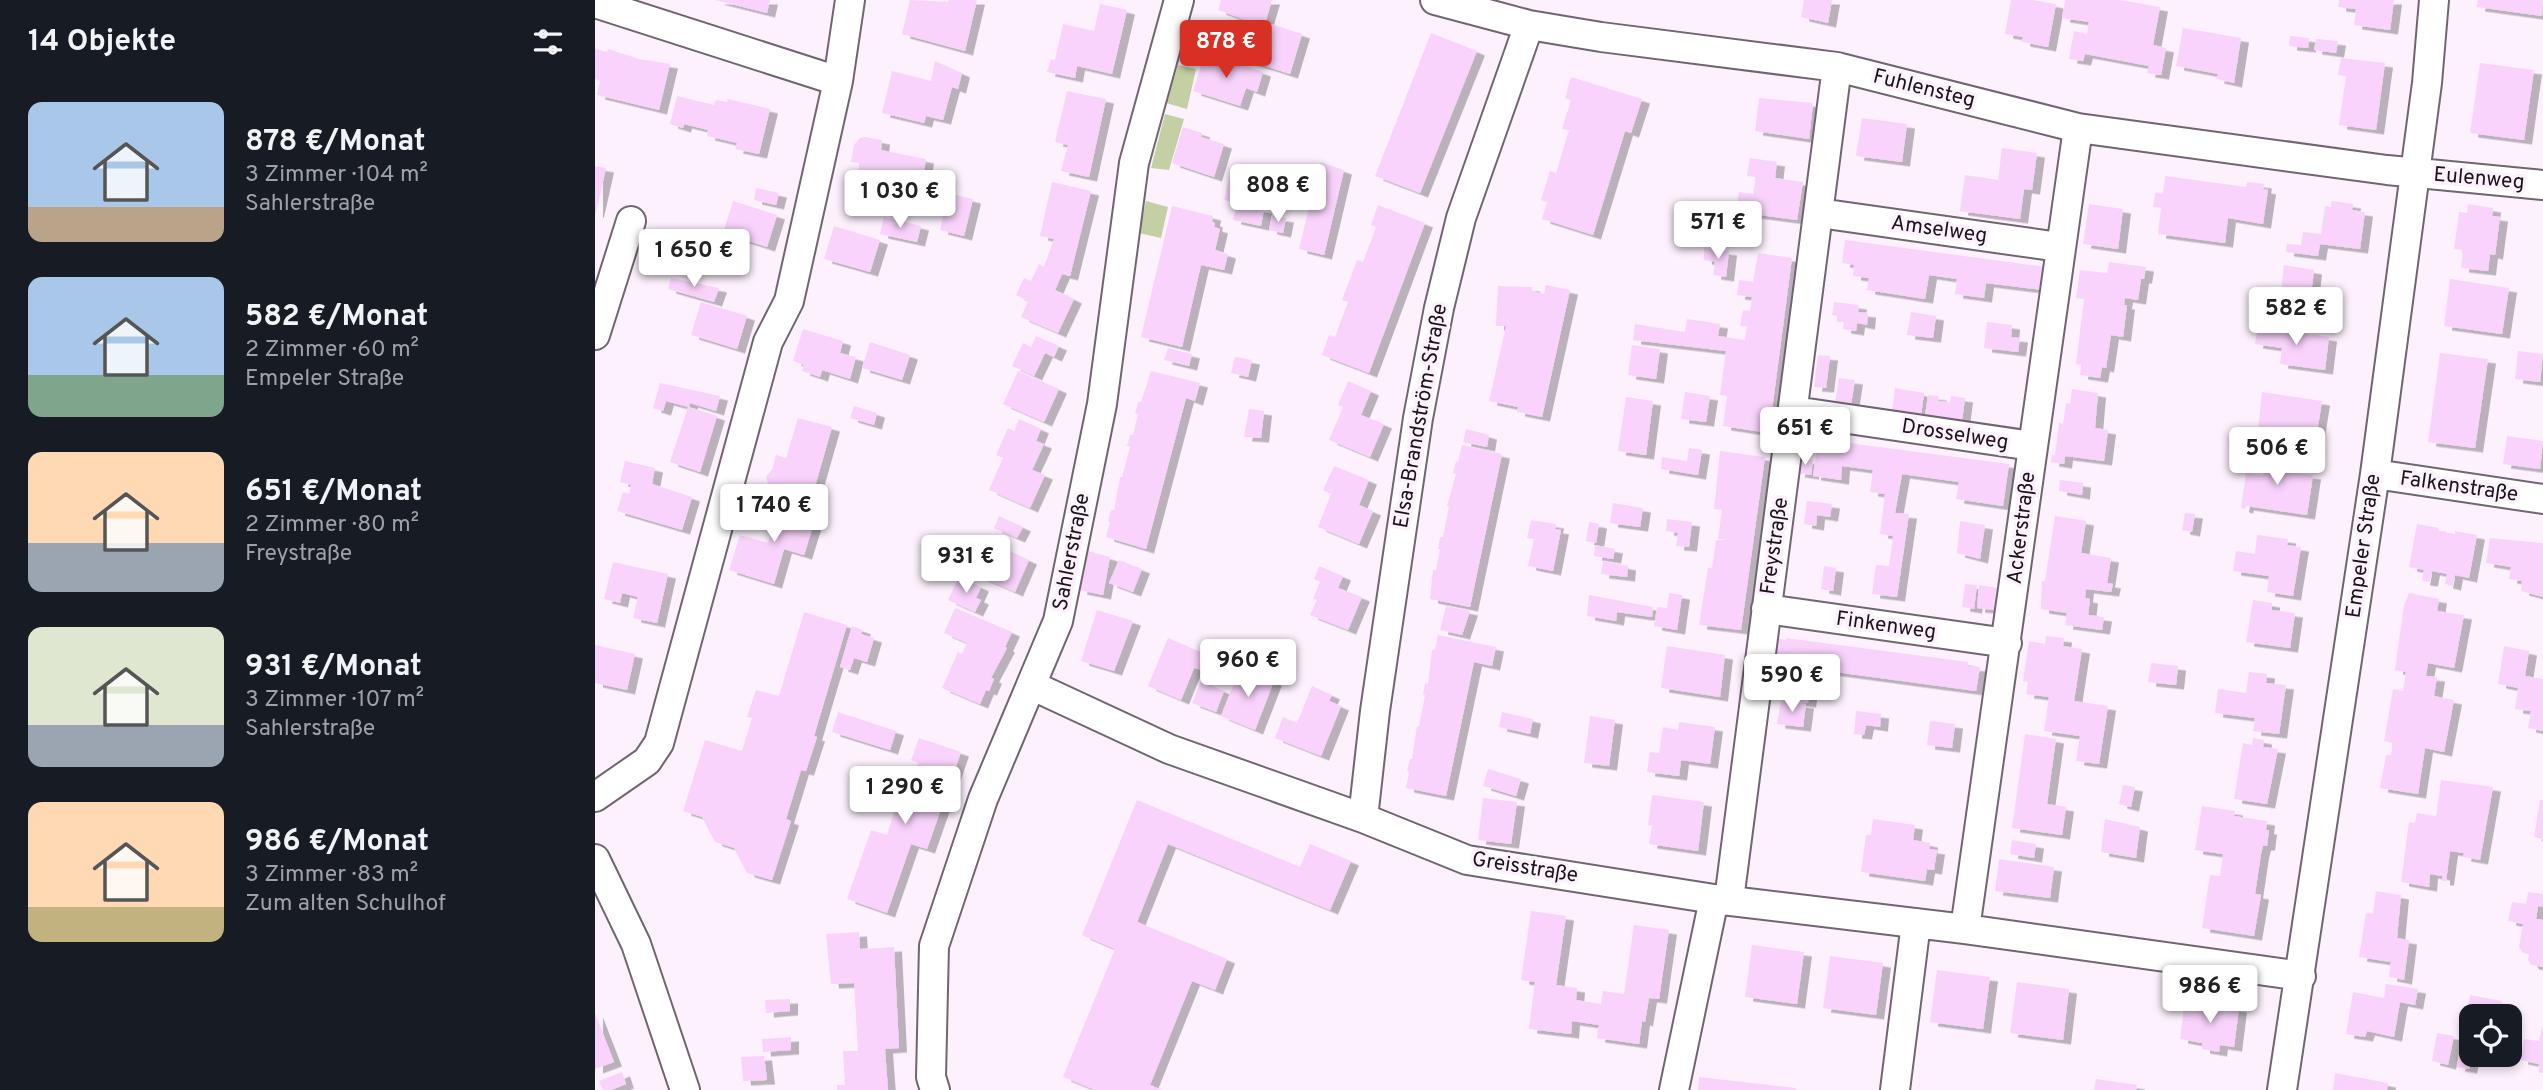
<!DOCTYPE html>
<html lang="de">
<head>
<meta charset="utf-8">
<style>
	:root { --surface:#171b24; --page:#242831; --text:#f1f3f6; --muted:#9ea1a6; --accent:#d93025 }
	body { margin:0; font-family:Overpass,sans-serif; background:var(--page); color:var(--text); height:100vh; display:flex; flex-direction:column; font-size:26px; white-space:nowrap }
	* { box-sizing:border-box; margin:0 }
	p { font-size:23px; color:var(--muted) }
	.icon { flex:none; width:38px; height:38px; fill:none; stroke:currentColor; stroke-width:2; stroke-linecap:round; stroke-linejoin:round }
	.map { position:relative; flex:1; overflow:hidden }
	.panel { display:flex; flex-direction:column; background:var(--surface); width:595px }
	.panel>* { flex:none }
	.buttons { position:absolute; left:1864px; top:1004px; display:grid; gap:14px }
	.buttons a { display:grid; place-items:center; width:63px; height:63px; border-radius:14px; background:var(--surface); box-shadow:0 4px 10px #0003; font-size:35px }
	.price { position:absolute; translate:-50% -60px; padding:0 16px; border-radius:7px; background:#fff; color:#222; font-size:23px; line-height:46px; filter:drop-shadow(0 2px 4px #0008) }
	.price::after { content:''; position:absolute; left:50%; top:42px; width:21px; height:16px; margin-left:-10px; background:inherit; clip-path:polygon(0 0,100% 0,50% 100%) }
	.price.current { background:var(--accent); color:#fff }
	ul { padding:0; list-style:none }
	li { display:flex; align-items:center; gap:21px; height:175px; padding:0 28px }
	li span { display:grid; place-items:center; flex:none; width:196px; height:140px; border-radius:14px; color:#555 }
	li>.icon { margin-inline-start:auto }
	span .icon { width:84px; height:84px; fill:#fffc; stroke-width:1 }
	li b { font-size:30px }
	h2 { display:flex; justify-content:space-between; align-items:center; height:84px; padding:0 28px; font-size:30px }
	main { display:flex; flex:1; min-height:0 }
	.map>svg:first-child { display:block }
	.green { fill:#c4d0a3 }
	.building { fill:#f9d3fb; filter:url(#shadow) }
	.lines { fill:none; stroke-linecap:round; stroke-linejoin:round }
	.minor-casing { stroke:#716572; stroke-width:32 }
	.minor { stroke:#fff; stroke-width:28 }
	.labels { text-anchor:middle; dominant-baseline:central; stroke-width:7; stroke-linejoin:round; paint-order:stroke }
	.street-label { font-size:21px; fill:#191419; stroke:#fdf1fe }
</style>
</head>
<body>
<main>
<section class="panel">
<h2>14 Objekte<svg class="icon" aria-label="filters" viewBox="0 0 24 24"><path d="M4 7h16M4 17h16"/><circle cx="9" cy="7" r="2"/><circle cx="15" cy="17" r="2"/></svg></h2>
<ul>
<li><span style="background:linear-gradient(#a9c7e8 75%,#b9a48a 0)"><svg class="icon" aria-label="home" viewBox="0 0 24 24"><path d="M3 11l9-7 9 7M6 9v11h12V9"/></svg></span><div><b>878 €/Monat</b><p>3 Zimmer · 104 m²</p><p>Sahlerstraße</p></div></li>
<li><span style="background:linear-gradient(#a9c7e8 70%,#7fa58c 0)"><svg class="icon" aria-label="home" viewBox="0 0 24 24"><path d="M3 11l9-7 9 7M6 9v11h12V9"/></svg></span><div><b>582 €/Monat</b><p>2 Zimmer · 60 m²</p><p>Empeler Straße</p></div></li>
<li><span style="background:linear-gradient(#ffd9b3 65%,#9aa5b1 0)"><svg class="icon" aria-label="home" viewBox="0 0 24 24"><path d="M3 11l9-7 9 7M6 9v11h12V9"/></svg></span><div><b>651 €/Monat</b><p>2 Zimmer · 80 m²</p><p>Freystraße</p></div></li>
<li><span style="background:linear-gradient(#dfe7d0 70%,#9aa5b1 0)"><svg class="icon" aria-label="home" viewBox="0 0 24 24"><path d="M3 11l9-7 9 7M6 9v11h12V9"/></svg></span><div><b>931 €/Monat</b><p>3 Zimmer · 107 m²</p><p>Sahlerstraße</p></div></li>
<li><span style="background:linear-gradient(#ffd9b3 75%,#c2b280 0)"><svg class="icon" aria-label="home" viewBox="0 0 24 24"><path d="M3 11l9-7 9 7M6 9v11h12V9"/></svg></span><div><b>986 €/Monat</b><p>3 Zimmer · 83 m²</p><p>Zum alten Schulhof</p></div></li>
</ul>
</section>
<div class="map">
<svg width="1948" height="1090" viewBox="0 0 1948 1090">
	<defs>
		<filter id="shadow"><feDropShadow dx="8" dy="4.5" stdDeviation="0" flood-color="#0004"/></filter>
	</defs>
	<rect width="100%" height="100%" fill="#fdf1fe"/>
	<path class="green" d="M583,65L601,69L592,109L571,103Z
		M570,114L589,119L574,170L556,168Z
		M551,201L573,207L566,238L544,233Z"/>
	<path class="building" d="M120,0H175L172,13Z
		M315,0L353,2L354,0H382L370,51L307,34Z
		M626,0H677L669,27L623,10Z
		M1209,0H1237L1233,23L1206,17Z
		M1416,0H1438L1461,4L1453,47L1427,42L1428,37L1410,34Z
		M1470,0H1525L1565,7L1558,45L1571,48L1566,75L1552,73L1554,66L1490,54L1488,61L1474,59L1479,31L1492,34L1494,22L1467,18Z
		M1744,0H1799L1795,30L1759,25L1761,9L1743,7Z
		M1883,0H1948L1947,16L1882,7Z
		M505,4L532,10L517,74L482,66L480,78L452,72L456,59L460,60L468,24L499,31Z
		M673,23L707,34L695,74L651,60L659,35L669,38Z
		M1588,28L1646,38L1639,83L1621,79L1623,74L1581,66Z
		M836,33L882,51L825,193L780,176Z
		M1695,36L1714,38L1713,48L1694,46Z
		M1721,39L1743,41L1741,53L1719,50Z
		M0,49L12,52L13,49L44,59L75,64L64,110L2,95L5,81L0,79Z
		M610,53L668,72L662,92L651,88L645,106L598,91Z
		M1746,58L1790,63L1781,130L1744,125L1751,76L1743,75Z
		M340,61L367,73L363,89L357,87L348,120L331,116L329,123L287,113L297,71L336,81Z
		M1885,63L1939,70L1929,140L1875,133Z
		M976,77L1047,99L1036,133L1030,131L998,235L947,219L952,202L946,200L955,171L961,173L974,130L967,129L976,100L970,98Z
		M472,91L511,99L494,177L466,171L473,145L460,142Z
		M82,96L119,105L121,100L132,102L133,99L175,109L164,154L140,149L142,143L112,136L113,130L89,124L88,128L75,124Z
		M1164,98L1218,103L1214,139L1160,131Z
		M1267,118L1312,124L1307,162L1261,156Z
		M588,127L607,133L606,137L629,144L619,177L577,163Z
		M270,137L287,140L286,150L331,159L324,201L261,189L265,163L256,162L259,145L265,138Z
		M1407,148L1442,153L1437,190L1429,189L1425,219L1365,211L1370,175L1403,180Z
		M1155,158L1182,162L1180,178L1208,182L1202,220L1157,214L1155,224L1140,222L1144,192L1158,194L1161,177L1152,176Z
		M725,162L749,170L729,255L704,249Z
		M0,166L11,168L1,213H0Z
		M635,176L664,182L658,207L669,209L666,226L638,220L642,203L629,200Z
		M1570,176L1651,187L1652,182L1669,184L1668,189L1673,190L1668,224L1633,218L1630,243L1563,234L1566,208L1558,207L1560,193L1568,194Z
		M457,182L496,191L475,276L467,274L460,290L479,299L463,333L426,317L433,301L421,295L429,278L436,281L444,264L449,267L459,239L445,236Z
		M161,188L184,193L181,205L159,200Z
		M353,193L378,199L369,236L345,230Z
		M138,201L182,215L172,247L128,233Z
		M1737,201L1758,204L1757,210L1770,212L1765,249L1725,244L1723,256L1691,252L1692,244L1706,245L1708,232L1726,234L1730,206L1736,207Z
		M1494,204L1528,209L1523,249L1488,244Z
		M1873,204L1898,208L1897,216L1905,217L1900,255L1895,254L1893,271L1866,268L1868,250L1859,249L1864,212L1872,213Z
		M783,205L830,223L774,373L727,355L734,335L740,337L753,302L747,300L762,260L768,262L781,227L776,225Z
		M577,206L618,216L617,222L620,223L619,227L625,229L620,250L633,254L629,270L606,265L587,347L546,337Z
		M677,216L691,218L688,233L674,230Z
		M289,217L326,226L322,242L285,234Z
		M239,226L285,240L275,272L229,259Z
		M1250,240L1451,267L1448,290L1391,283L1389,298L1360,294L1362,279L1334,275L1330,299L1272,290L1274,278L1258,276L1259,265L1247,263Z
		M1109,248L1134,251L1131,277L1118,275L1120,262L1109,260Z
		M1163,253L1197,258L1174,433L1128,426L1132,396L1125,395L1131,351L1038,340L1040,324L1090,332L1092,319L1125,324L1123,336L1150,340L1152,326H1145L1148,310L1155,311L1157,297L1142,295L1144,280L1158,282Z
		M1514,262L1551,267L1549,279H1546L1543,300L1530,298L1529,305H1532L1528,337L1516,335L1511,368L1507,367L1505,378L1485,375L1486,365L1481,364L1489,299L1481,298L1485,270L1512,273Z
		M1689,265L1719,270L1715,304L1685,300Z
		M76,278L124,288L119,302L73,289Z
		M1855,279L1914,288L1907,334L1849,326Z
		M951,285L975,290L947,417L922,412L923,407L894,401L911,326H901L903,286L937,287V291L949,294Z
		M106,302L152,316L142,349L96,335Z
		M1239,302L1264,305L1263,312L1273,313L1272,325L1262,323L1261,331L1248,329L1249,322H1242V316L1237,315Z
		M1316,312L1341,316L1338,338L1312,335Z
		M1392,322L1417,325L1416,337L1425,338L1423,352L1389,348Z
		M1663,327L1734,337L1730,370L1685,364L1687,348L1660,344Z
		M208,329L248,341L245,353L261,357L255,379L227,370L225,377L207,371L209,365L198,361Z
		M441,336L464,346L459,357L450,353L439,376L417,366L428,343L436,347Z
		M275,342L315,355L307,380L267,368Z
		M1037,345L1065,349L1061,379L1033,375Z
		M573,348L597,354L594,366L569,360Z
		M1923,351L1948,354L1945,382L1920,379Z
		M1845,353L1893,359L1880,448L1833,442Z
		M1223,355L1235,356L1231,388L1219,387Z
		M640,357L657,360L653,377L636,373Z
		M423,371L464,389L449,422L408,404Z
		M556,371L605,383L600,401L591,398L551,549L511,537L515,522L513,521L516,510H519L525,477H527L535,447L532,446L535,435H538L543,414H540L543,402H546Z
		M1244,378L1260,380L1256,405L1240,403Z
		M753,381L776,391L766,415L789,424L775,457L734,440L748,407L743,405Z
		M65,383L125,396L121,411L95,403L94,407L122,416L105,472L75,462L93,407L71,401L68,411L58,408Z
		M1300,388L1329,393L1326,416L1297,412Z
		M1477,389L1503,393L1500,428L1513,430L1509,461L1470,456L1469,464L1456,462L1457,455H1460L1464,423L1468,424L1471,403L1475,404Z
		M1090,392L1115,396L1111,422L1086,419Z
		M1667,392L1727,401L1718,458L1693,454L1695,435L1663,430Z
		M1333,395L1344,396L1343,401L1355,402L1356,396L1370,398L1367,421L1330,416Z
		M1031,397L1058,401L1051,455L1023,451Z
		M259,406L282,413L279,425L255,418Z
		M654,409L669,411L666,438L649,437Z
		M203,418L237,427L217,497L173,484L171,476L177,470L181,455L191,458Z
		M424,419L446,429L441,441L449,444L437,470L450,475L435,508L394,490L408,458L401,455L413,428L419,431Z
		M871,429L894,435L892,447L868,442Z
		M1912,436L1948,441L1945,469L1908,464Z
		M1223,439L1414,464L1408,506L1361,499L1364,482L1307,474L1300,513L1314,514L1302,597L1277,594L1281,565L1294,566L1297,545L1298,536L1285,534L1290,494L1275,492L1278,470L1247,466L1246,480L1218,476Z
		M867,445L907,454L875,607L835,599L838,570H841L845,549H843L845,537H848L854,506H852L861,474L858,473L861,461L863,462Z
		M1094,448L1107,450L1103,475L1066,469L1067,457L1092,461Z
		M1125,451L1170,457L1146,630L1104,625L1113,568H1117L1121,540H1134L1123,539L1127,510L1119,509Z
		M1667,451L1695,455L1692,472L1718,475L1712,515L1651,506L1650,509L1646,508L1651,473L1668,475L1669,470L1665,469Z
		M1204,459L1218,460L1216,475L1202,473Z
		M30,461L60,468L57,484L97,497L87,530L22,511L28,492L34,494L36,485L25,482Z
		M739,466L774,480L764,505L778,511L764,544L723,527L736,494L728,490Z
		M1465,480L1488,483L1487,495L1464,491Z
		M1212,501L1237,504L1235,517L1222,515L1221,526L1209,524Z
		M185,502L222,513L209,555L189,549L179,584L134,570L145,535L173,543Z
		M1018,503L1048,508L1045,527L1015,523Z
		M1590,513L1600,514L1597,532L1587,530Z
		M404,516L428,527L422,538L399,528Z
		M1460,516L1491,521L1486,553L1516,558L1512,583L1518,584L1516,592L1491,589L1490,598L1495,599L1493,615L1509,617L1507,630L1470,625L1472,613L1446,609L1447,581H1450Z
		M1072,519L1097,522L1094,547L1081,546L1083,533L1071,531Z
		M936,520L961,524L960,529L966,530L958,571L933,566L939,539L932,538Z
		M1365,521L1390,525L1385,559L1362,553Z
		M994,522L1004,524L1001,543L991,541Z
		M1822,524L1844,528L1843,531L1860,534V531L1882,535L1874,578L1860,575L1858,586L1850,584L1852,574L1837,571L1835,582L1827,581L1829,570L1814,567Z
		M1662,535L1693,539L1692,545L1706,547L1698,596L1672,592L1674,576L1638,571L1641,551L1660,554Z
		M1895,538L1948,543V597L1926,591L1927,581L1914,579L1916,567L1891,563Z
		M393,541L434,560L420,592L379,574Z
		M1000,545L1020,549L1018,559L999,556Z
		M493,551L515,557L508,595L484,590Z
		M524,560L547,569L538,592L514,583Z
		M1008,561L1033,566L1032,577L1006,574Z
		M18,562L73,574L62,623L38,618L43,597L27,593L25,603L9,599Z
		M724,566L748,576L743,588L767,597L753,630L715,615L722,600L718,599L725,582L719,579Z
		M1229,566L1241,568L1238,591L1226,589Z
		M364,577L386,587L381,598L386,600L380,612L353,600Z
		M1370,584L1382,585L1379,609L1367,607Z
		M1384,585L1402,588L1399,610L1382,608Z
		M1074,593L1087,595L1082,630L1059,626L1062,607L1072,608Z
		M1814,593L1844,599L1842,611L1869,615L1859,668L1833,663L1831,676L1842,677L1839,696L1859,700L1849,752L1830,748L1823,794L1785,788L1791,755H1796L1798,743L1789,741L1798,689L1808,691L1811,672L1800,670L1809,605Z
		M994,595L1058,607L1057,617L1022,612L1021,621L992,616Z
		M1658,600L1677,603V610L1700,613L1695,648L1651,642Z
		M851,606L875,611L867,635L845,630Z
		M360,608L417,632L410,647L412,648L396,678L399,679L394,691L391,690L385,704L347,688L363,652L367,654L372,643L349,633Z
		M502,610L538,621L519,671L486,661Z
		M209,612L252,625L219,736L222,737L211,771L206,770L191,819L196,821L177,880L152,873L139,848L120,842L107,817L88,811L110,740L147,751L157,718L152,717L161,690L184,696Z
		M257,626L268,630L266,634L279,638L272,662L259,658L255,670L245,667Z
		M843,635L901,647L897,666L879,662L851,796L811,788L814,772L812,771L815,759H817L822,726H824L830,695H828L830,683L833,684L837,650H840Z
		M1451,636L1469,638L1468,646L1487,649L1479,701L1513,706L1504,764L1481,761L1485,736L1449,731L1454,697L1431,694L1433,682L1428,681L1434,641L1450,644Z
		M573,638L613,655L607,670L599,668L586,700L553,686Z
		M1180,638L1191,640V638L1373,662L1372,666L1385,667L1381,691L1218,669L1213,703L1198,701L1199,696L1193,695L1197,667L1176,663Z
		M0,645L40,654L32,690L0,683Z
		M1072,646L1130,655L1125,697L1066,688Z
		M1909,646L1934,651L1930,676L1948,679V731L1933,728L1936,711L1920,709L1923,688L1903,684Z
		M1556,663L1583,666L1581,685L1553,682Z
		M645,668L679,681L660,730L626,716Z
		M1654,672L1672,674L1671,683L1691,685L1684,734L1658,731L1660,718L1620,713L1623,689L1651,693Z
		M606,681L629,691L621,712L597,703Z
		M717,686L737,695L734,701L746,706L726,756L680,738L688,717L702,723Z
		M1186,701L1211,704L1208,727L1182,724Z
		M1261,711L1286,714L1285,727L1271,725L1269,735L1259,734Z
		M243,712L301,731L295,750L237,732Z
		M907,712L938,719L935,734L904,727Z
		M995,716L1020,720L1014,766L989,763Z
		M1335,721L1360,724L1357,748L1332,745Z
		M1084,722L1120,727L1115,764L1086,760L1084,776L1052,772L1055,752L1064,753L1068,727L1083,730Z
		M1430,734L1461,739L1452,804L1471,807L1467,835L1417,828Z
		M324,738L366,752L332,849L316,844L292,913L252,899L276,830L292,835L305,793L307,794L314,774L318,776L323,763L316,760Z
		M1658,738L1669,740L1668,747L1683,749L1672,804L1639,799L1648,743L1657,745Z
		M893,769L926,779L921,796L888,786Z
		M1846,780L1898,787L1885,860L1868,857L1869,853L1855,851L1851,881H1847V876L1835,874L1834,887L1806,882L1814,822L1820,823L1822,813L1841,816Z
		M1528,785L1540,787L1536,807L1524,804Z
		M1057,795L1109,802L1103,851L1054,844L1057,826L1053,825Z
		M888,798L922,802L916,844L883,840Z
		M542,800L705,867L715,844L756,861L735,910L573,844L542,922L632,959L620,990L597,981L555,1085L567,1090H500L468,1077L520,949L487,935Z
		M1945,800H1948V839L1939,837Z
		M1607,806L1640,811L1639,816L1672,821L1671,830H1674L1672,846H1668L1666,854L1660,894L1666,895L1659,936L1607,928L1615,875L1625,876L1628,854L1600,850Z
		M1278,819L1320,825L1318,840L1335,843L1334,849L1342,850L1339,870L1332,869L1330,881L1266,872L1271,835H1276Z
		M1510,819L1545,827L1541,858L1506,852Z
		M1417,840L1441,844L1439,858L1415,854Z
		M1404,859L1459,867L1455,898L1400,891Z
		M1781,891L1806,895L1802,938L1814,940L1809,980L1794,977L1796,962L1764,957L1771,913L1778,914Z
		M1933,892L1948,894V907L1943,906L1941,919L1948,920V967L1936,965L1933,960L1934,954L1928,953L1924,947L1928,924L1913,921L1917,902L1931,904Z
		M936,911L971,916L961,985L982,988L981,1000L1006,1004L1008,991L1029,994L1039,925L1074,930L1064,999L1054,998L1050,1022L1047,1021L1044,1044L1002,1038L1004,1025L977,1021L976,1034L934,1029L940,982L926,980Z
		M264,932L265,949L299,947L304,1048L290,1049L293,1090H242V1085H250L248,1051H263L259,983L236,984L231,934Z
		M1157,945L1209,952L1202,1004L1150,997Z
		M1235,956L1288,963L1281,1015L1228,1008Z
		M1342,970L1395,977L1388,1029L1335,1022Z
		M1422,982L1474,989L1468,1040L1415,1033Z
		M1791,984L1823,989L1820,1005L1805,1002L1799,1037L1772,1031L1770,1037L1751,1034L1758,992L1789,998Z
		M1875,995L1907,1001L1905,1017L1872,1014Z
		M195,999V1011L171,1013L170,1000Z
		M1590,1000L1644,1008L1639,1047L1625,1045L1624,1052L1607,1049V1043L1585,1039Z
		M0,1013L19,1062L0,1069Z
		M1947,1028H1948V1073L1943,1072L1944,1064L1925,1060L1929,1039L1944,1041Z
		M1842,1033L1859,1036L1853,1065L1837,1061Z
		M196,1037V1050L168,1052L167,1039Z
		M1867,1037L1876,1039L1877,1055L1874,1069L1862,1067Z
		M169,1056L172,1080L148,1081L146,1057Z
		M27,1072L31,1084L16,1090H8L4,1081Z
		M1740,1073L1793,1083L1792,1090H1738Z
		M1104,1077L1201,1088V1090H1103Z
		M1501,1079L1542,1085L1541,1090H1499Z"/>
	<g class="lines">
		<g class="minor-casing">
			<path id="minor" d="M840,0L934,25L1006,37L1242,67L1483,128L1792,170L1948,185
				M0,3L243,81
				M1224,213L1464,247
				M0,335L36,221
				M1199,411L1437,446
				M1780,474L1948,499
				M1171,609L1412,643
				M436,685L574,749L768,818L872,860L1119,899L1370,929L1706,976
				M0,797L52,761L64,743L173,342L194,301L243,81L255,0
				M768,818L780,711L823,418L844,308L866,218L934,25
				M0,859L41,944L90,1090
				M1134,900L1242,67
				M1370,929L1483,128
				M340,1090L336,1077L339,946L388,799L463,621L507,404L539,163L584,0
				M1079,1090L1119,899
				M1300,1090L1321,923
				M1687,1090L1780,474L1832,83L1839,0"/>
		</g>
		<use href="#minor" class="minor"/>
	</g>
	<g class="labels">
		<g class="street-label">
			<text transform="translate(1329 89) rotate(14)">Fuhlensteg</text>
			<text transform="translate(1884 179) rotate(5)">Eulenweg</text>
			<text transform="translate(1344 230) rotate(8)">Amselweg</text>
			<text transform="translate(826 416) rotate(-80)">Elsa-Brandström-Straße</text>
			<text transform="translate(1360 435) rotate(9)">Drosselweg</text>
			<text transform="translate(1864 487) rotate(8)">Falkenstraße</text>
			<text transform="translate(1427 528) rotate(-83)">Ackerstraße</text>
			<text transform="translate(1180 546) rotate(-82)">Freystraße</text>
			<text transform="translate(1769 546) rotate(-82)">Empeler Straße</text>
			<text transform="translate(477 552) rotate(-79)">Sahlerstraße</text>
			<text transform="translate(1291 626) rotate(8)">Finkenweg</text>
			<text transform="translate(930 868) rotate(9)">Greisstraße</text>
		</g>
	</g>
</svg>
<div class="buttons">
<a><svg class="icon" aria-label="locate" viewBox="0 0 24 24"><circle cx="12" cy="12" r="6"/><path d="M12 2v4M12 18v4M2 12h4M18 12h4"/></svg></a>
</div>
<b class="price current" style="left:631px;top:80px">878 €</b>
<b class="price" style="left:683px;top:224px">808 €</b>
<b class="price" style="left:305px;top:230px">1 030 €</b>
<b class="price" style="left:1123px;top:261px">571 €</b>
<b class="price" style="left:99px;top:289px">1 650 €</b>
<b class="price" style="left:1701px;top:347px">582 €</b>
<b class="price" style="left:1210px;top:467px">651 €</b>
<b class="price" style="left:1682px;top:487px">506 €</b>
<b class="price" style="left:179px;top:544px">1 740 €</b>
<b class="price" style="left:371px;top:595px">931 €</b>
<b class="price" style="left:653px;top:699px">960 €</b>
<b class="price" style="left:1197px;top:714px">590 €</b>
<b class="price" style="left:310px;top:826px">1 290 €</b>
<b class="price" style="left:1615px;top:1025px">986 €</b>
</div>
</main>
</body>
</html>
